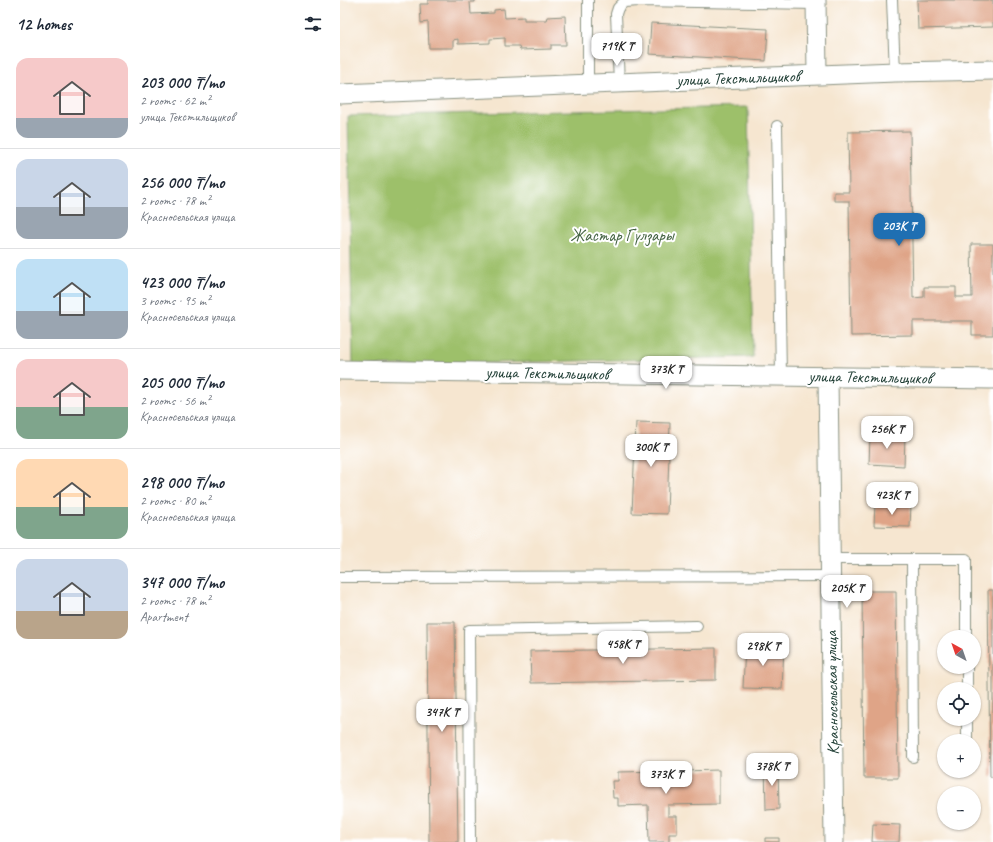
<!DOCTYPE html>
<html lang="en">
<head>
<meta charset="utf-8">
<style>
	:root { --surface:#fff; --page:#f2f2f3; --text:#1f2937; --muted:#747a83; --line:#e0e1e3; --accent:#1f6fb2 }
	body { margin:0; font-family:Caveat,sans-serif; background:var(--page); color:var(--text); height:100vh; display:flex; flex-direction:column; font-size:15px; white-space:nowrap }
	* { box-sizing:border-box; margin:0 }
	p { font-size:13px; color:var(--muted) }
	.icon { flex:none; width:22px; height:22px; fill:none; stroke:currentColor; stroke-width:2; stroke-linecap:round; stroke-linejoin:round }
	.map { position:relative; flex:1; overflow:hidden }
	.panel { display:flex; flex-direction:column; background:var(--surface); width:340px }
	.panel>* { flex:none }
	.needle { width:26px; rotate:320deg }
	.tools { position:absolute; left:597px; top:630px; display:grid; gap:8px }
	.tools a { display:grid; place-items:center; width:44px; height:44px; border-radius:50%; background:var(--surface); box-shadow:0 1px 3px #0004; font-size:20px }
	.price { position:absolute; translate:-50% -34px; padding:0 9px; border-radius:8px; background:#fff; color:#222; font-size:13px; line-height:26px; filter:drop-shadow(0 1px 2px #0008) }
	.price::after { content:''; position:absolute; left:50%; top:24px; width:12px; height:9px; margin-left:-6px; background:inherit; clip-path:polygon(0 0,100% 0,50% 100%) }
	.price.current { background:var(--accent); color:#fff }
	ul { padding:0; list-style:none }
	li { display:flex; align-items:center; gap:12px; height:100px; padding:0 16px }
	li+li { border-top:1px solid var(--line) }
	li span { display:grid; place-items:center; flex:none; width:112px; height:80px; border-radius:12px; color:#555 }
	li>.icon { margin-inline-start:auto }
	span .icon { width:48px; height:48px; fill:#fffc; stroke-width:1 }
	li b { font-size:17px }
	h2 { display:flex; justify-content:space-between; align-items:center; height:48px; padding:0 16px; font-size:17px }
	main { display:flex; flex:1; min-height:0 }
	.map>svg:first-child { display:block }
	.green { fill:#9dc06a; stroke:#5e7e4f }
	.building { fill:#dfa487 }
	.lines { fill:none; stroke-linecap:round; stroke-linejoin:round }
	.lane-casing { stroke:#8a9282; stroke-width:12 }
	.street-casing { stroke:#8a9282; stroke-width:21 }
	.lane { stroke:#fff; stroke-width:10 }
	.street { stroke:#fff; stroke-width:19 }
	.labels { text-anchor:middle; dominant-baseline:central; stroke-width:4; stroke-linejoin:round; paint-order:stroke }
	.street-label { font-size:17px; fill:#1f3d34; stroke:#fff }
	.park-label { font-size:17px; fill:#456444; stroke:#fff }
</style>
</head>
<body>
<main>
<section class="panel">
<h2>12 homes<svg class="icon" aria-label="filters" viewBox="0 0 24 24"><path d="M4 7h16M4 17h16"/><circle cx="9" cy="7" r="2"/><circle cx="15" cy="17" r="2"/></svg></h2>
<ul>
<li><span style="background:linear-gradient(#f6c9c9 75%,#9aa5b1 0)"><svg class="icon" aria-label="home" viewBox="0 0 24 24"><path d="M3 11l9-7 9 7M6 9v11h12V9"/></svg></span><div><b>203 000 ₸/mo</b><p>2 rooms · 62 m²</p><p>улица Текстильщиков</p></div></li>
<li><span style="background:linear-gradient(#c9d6e8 60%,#9aa5b1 0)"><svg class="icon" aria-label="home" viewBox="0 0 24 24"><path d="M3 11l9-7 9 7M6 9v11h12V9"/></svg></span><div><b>256 000 ₸/mo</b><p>2 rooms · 78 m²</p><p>Красносельская улица</p></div></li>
<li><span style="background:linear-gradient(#bfe0f5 65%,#9aa5b1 0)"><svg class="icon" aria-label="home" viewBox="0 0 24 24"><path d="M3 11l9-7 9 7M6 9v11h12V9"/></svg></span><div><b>423 000 ₸/mo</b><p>3 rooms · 95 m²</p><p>Красносельская улица</p></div></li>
<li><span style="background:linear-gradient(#f6c9c9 60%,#7fa58c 0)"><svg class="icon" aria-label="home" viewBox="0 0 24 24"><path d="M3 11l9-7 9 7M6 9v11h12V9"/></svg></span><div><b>205 000 ₸/mo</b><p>2 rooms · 56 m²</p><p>Красносельская улица</p></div></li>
<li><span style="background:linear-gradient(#ffd9b3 60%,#7fa58c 0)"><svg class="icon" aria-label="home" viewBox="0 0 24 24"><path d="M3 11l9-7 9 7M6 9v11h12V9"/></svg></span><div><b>298 000 ₸/mo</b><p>2 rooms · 80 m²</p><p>Красносельская улица</p></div></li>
<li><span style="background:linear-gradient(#c9d6e8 65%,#b9a48a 0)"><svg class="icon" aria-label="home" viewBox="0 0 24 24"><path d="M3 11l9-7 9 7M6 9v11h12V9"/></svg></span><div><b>347 000 ₸/mo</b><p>2 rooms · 78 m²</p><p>Apartment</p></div></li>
</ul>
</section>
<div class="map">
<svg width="653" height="842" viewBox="0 0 653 842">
	<rect width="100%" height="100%" fill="#fff"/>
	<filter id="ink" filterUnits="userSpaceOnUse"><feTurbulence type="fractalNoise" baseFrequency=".025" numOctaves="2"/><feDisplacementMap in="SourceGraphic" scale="8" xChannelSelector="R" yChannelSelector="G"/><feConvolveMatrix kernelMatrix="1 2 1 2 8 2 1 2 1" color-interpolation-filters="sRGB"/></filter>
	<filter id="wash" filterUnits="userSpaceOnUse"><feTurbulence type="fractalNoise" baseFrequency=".012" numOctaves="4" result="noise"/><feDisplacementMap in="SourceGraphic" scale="16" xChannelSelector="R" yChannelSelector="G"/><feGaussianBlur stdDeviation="0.9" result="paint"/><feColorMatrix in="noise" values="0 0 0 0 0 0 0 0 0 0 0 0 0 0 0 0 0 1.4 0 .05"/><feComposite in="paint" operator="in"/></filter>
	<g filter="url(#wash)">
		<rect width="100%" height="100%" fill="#f6e6d0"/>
		<path class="green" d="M408,107L413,357L13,366L8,116Z"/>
		<g id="blocks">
			<path class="building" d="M88,0H135V2H130L131,14L154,13V10L164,9L165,18L184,17V20H206L207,17L225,16L226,45H211V49L180,50L179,46H165V38L150,39V43L118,44V39L113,40V48H89L88,22L81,23L80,4H88Z
				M577,0H653V27L578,29Z
				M311,23L428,29L426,61L309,54Z
				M570,131L573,298L584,297V287H616V297H632L631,244H653V335H632V321H573V335L511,336L509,201H494V192H509L508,132Z
				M296,422L330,423L327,514L292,513Z
				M530,435L565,436L564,466L529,464Z
				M535,504L571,505L570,527L534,526Z
				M648,590H653V777H650Z
				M522,591H556L558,778H524Z
				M87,622H115L118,842H89Z
				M405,645L444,647L442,689L403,688Z
				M376,648V680L191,683L190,651Z
				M326,764H342V771L379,770V804L328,805V816H337V834H329V842H309L308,805L278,806V798H273L272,781H278V772L326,771Z
				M425,764H438L439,809L426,810Z
				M533,824L560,825L559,842H532Z
				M425,838H439V842H425Z"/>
		</g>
	</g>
	<g filter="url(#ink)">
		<use href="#blocks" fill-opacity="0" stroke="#8a9282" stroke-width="1"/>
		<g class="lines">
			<g class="lane-casing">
				<path id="lane" d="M552,0L555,72
					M279,83L276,14L278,8L284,2L299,1L476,4
					M248,84V0
					M437,126L441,376
					M491,559H626V637
					M572,559L573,757
					M0,577L491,576
					M627,667V689
					M627,719V741
					M130,842L129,630L357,626"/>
			</g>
			<g class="street-casing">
				<path id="street" d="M476,0L477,75
					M0,94L555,72L653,70
					M0,370L653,379
					M488,377L494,842"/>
			</g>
			<use href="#lane" class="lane"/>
			<use href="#street" class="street"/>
		</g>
	</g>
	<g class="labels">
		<g class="street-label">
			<text transform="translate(398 78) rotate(-2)">улица Текстильщиков</text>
			<text transform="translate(207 373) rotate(1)">улица Текстильщиков</text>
			<text transform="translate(530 377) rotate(1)">улица Текстильщиков</text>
			<text transform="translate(492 693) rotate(-91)">Красносельская улица</text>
		</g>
		<g class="park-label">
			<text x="282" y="235">Жастар Гүлзары</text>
		</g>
	</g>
</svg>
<div class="tools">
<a><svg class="needle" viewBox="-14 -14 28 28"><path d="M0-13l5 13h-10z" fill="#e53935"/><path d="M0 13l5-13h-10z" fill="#747a83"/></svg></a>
<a><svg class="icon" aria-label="locate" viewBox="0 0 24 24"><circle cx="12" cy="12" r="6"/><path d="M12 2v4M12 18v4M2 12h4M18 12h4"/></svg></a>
<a>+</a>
<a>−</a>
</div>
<b class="price" style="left:277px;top:67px">719K ₸</b>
<b class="price current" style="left:559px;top:247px">203K ₸</b>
<b class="price" style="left:326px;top:390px">373K ₸</b>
<b class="price" style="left:547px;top:450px">256K ₸</b>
<b class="price" style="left:311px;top:468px">300K ₸</b>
<b class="price" style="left:552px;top:516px">423K ₸</b>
<b class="price" style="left:507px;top:609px">205K ₸</b>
<b class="price" style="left:283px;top:665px">458K ₸</b>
<b class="price" style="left:423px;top:667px">298K ₸</b>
<b class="price" style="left:102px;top:733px">347K ₸</b>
<b class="price" style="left:432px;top:787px">378K ₸</b>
<b class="price" style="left:326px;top:795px">373K ₸</b>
</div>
</main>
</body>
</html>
